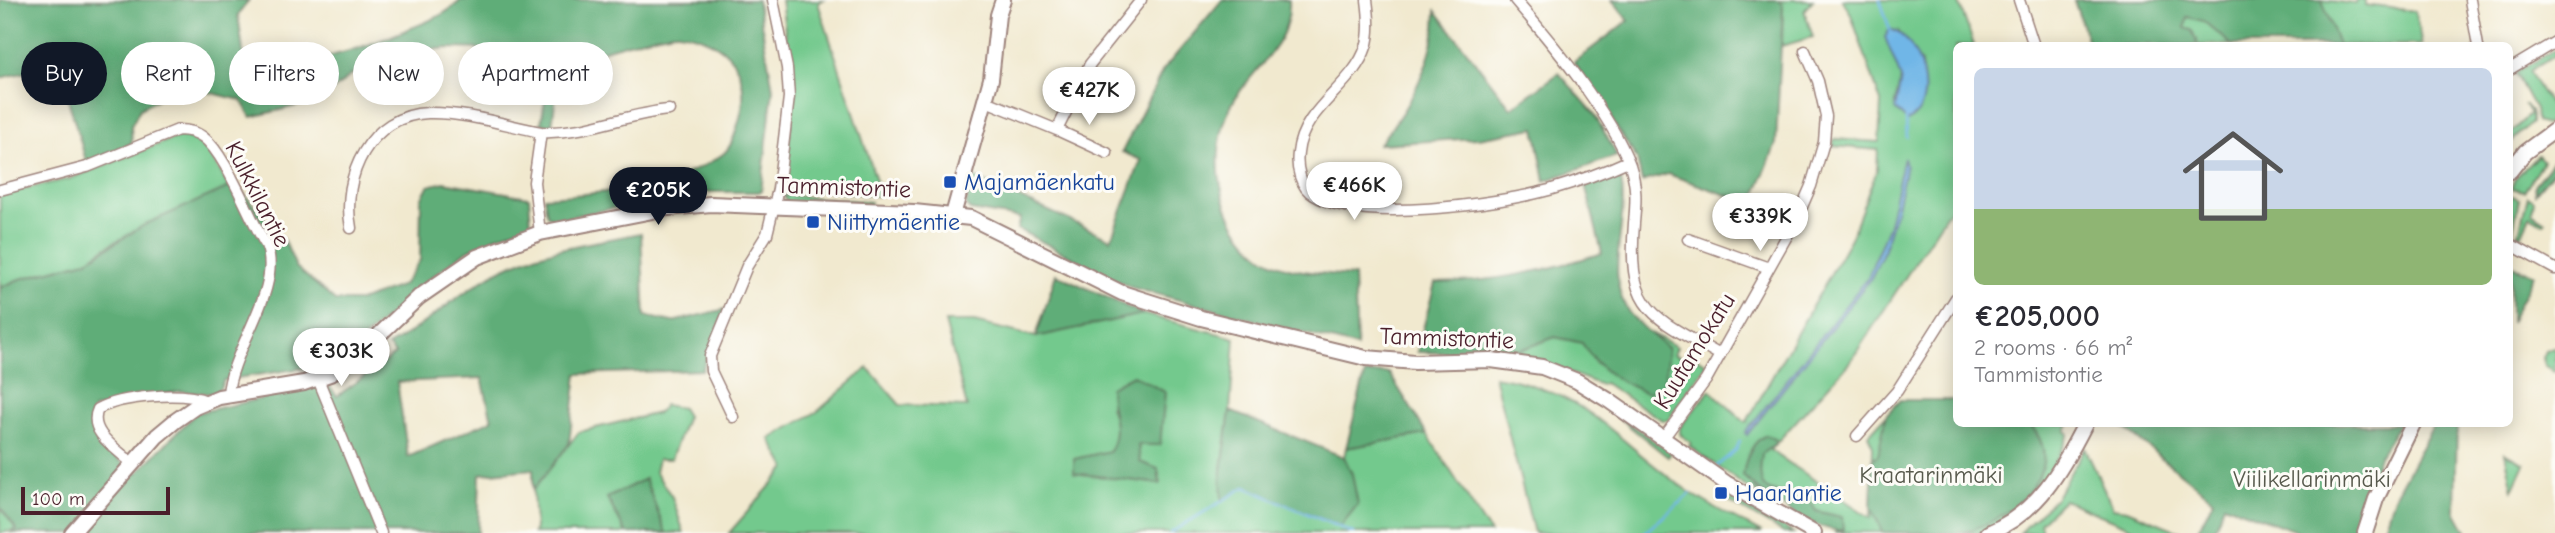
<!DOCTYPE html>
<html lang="en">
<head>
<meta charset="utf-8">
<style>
	:root { --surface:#fff; --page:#f2f2f3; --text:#2b2b33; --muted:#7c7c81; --accent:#111827 }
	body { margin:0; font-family:"Comic Neue",sans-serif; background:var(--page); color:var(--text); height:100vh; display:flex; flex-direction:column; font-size:26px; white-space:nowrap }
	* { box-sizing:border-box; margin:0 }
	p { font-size:23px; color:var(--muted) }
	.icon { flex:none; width:38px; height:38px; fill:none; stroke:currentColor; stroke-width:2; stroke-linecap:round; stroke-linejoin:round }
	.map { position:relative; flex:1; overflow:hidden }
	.panel { position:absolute; left:1953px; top:42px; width:560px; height:385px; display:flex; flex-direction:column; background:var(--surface); border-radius:10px; box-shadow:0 4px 18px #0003 }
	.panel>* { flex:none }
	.top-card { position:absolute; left:21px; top:42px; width:665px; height:63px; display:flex; gap:14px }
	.scale { position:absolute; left:21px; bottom:18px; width:149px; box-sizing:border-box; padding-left:7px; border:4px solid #4a1f2b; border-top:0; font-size:19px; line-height:24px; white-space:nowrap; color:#4a1f2b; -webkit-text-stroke:5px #fdfcf7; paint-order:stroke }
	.price { position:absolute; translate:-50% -60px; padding:0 16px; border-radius:24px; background:#fff; color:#222; font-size:23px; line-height:46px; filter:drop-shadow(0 2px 4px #0008) }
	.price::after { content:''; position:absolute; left:50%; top:42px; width:21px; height:16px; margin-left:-10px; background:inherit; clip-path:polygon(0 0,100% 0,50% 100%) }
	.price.selected { background:var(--accent); color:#fff }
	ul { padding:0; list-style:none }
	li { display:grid; align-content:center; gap:14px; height:371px; padding:0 21px }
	li span { display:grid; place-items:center; height:217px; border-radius:10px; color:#555 }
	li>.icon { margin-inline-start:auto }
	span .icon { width:126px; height:126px; fill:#fffc; stroke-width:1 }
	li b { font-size:30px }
	.pill { padding:0 24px; border-radius:32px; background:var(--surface); box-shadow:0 4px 18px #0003; font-size:24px; line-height:63px }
	.pill.selected { background:var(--accent); color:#fff }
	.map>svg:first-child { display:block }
	.green { fill:#73c98d; stroke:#5e745c; stroke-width:2; fill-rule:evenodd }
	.forest { fill:#5ead78; stroke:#546652; stroke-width:2; fill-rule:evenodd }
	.water { fill:#70b6e7; stroke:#5d6a89; stroke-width:2 }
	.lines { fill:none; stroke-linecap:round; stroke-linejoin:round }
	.stream { stroke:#70b6e7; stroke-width:2.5 }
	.street-casing { stroke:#9e847d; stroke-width:13 }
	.secondary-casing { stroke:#9e847d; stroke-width:18 }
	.street { stroke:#fff; stroke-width:10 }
	.secondary { stroke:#fff; stroke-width:14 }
	.transit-dot { fill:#1a4fb4; stroke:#fdfcf7; stroke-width:2.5 }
	.labels { text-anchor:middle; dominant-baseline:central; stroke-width:6; stroke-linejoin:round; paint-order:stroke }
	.transit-label { font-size:24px; fill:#164399; stroke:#fdfcf7; text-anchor:start }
	.street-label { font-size:24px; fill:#4a1f2b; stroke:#fdfcf7 }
	.park-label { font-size:24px; fill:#585a4d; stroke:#fdfcf7 }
</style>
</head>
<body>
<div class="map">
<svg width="2555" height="533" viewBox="0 0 2555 533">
	<rect width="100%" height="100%" fill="#fdfcf7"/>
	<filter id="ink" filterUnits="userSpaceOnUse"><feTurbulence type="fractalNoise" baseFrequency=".0143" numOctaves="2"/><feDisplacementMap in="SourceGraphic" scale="14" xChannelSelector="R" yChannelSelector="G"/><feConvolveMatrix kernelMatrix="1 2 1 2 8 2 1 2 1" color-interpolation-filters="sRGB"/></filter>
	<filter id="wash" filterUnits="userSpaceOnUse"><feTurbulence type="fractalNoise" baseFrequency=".00686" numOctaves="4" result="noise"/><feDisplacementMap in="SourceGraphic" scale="28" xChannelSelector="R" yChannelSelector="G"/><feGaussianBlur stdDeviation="1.57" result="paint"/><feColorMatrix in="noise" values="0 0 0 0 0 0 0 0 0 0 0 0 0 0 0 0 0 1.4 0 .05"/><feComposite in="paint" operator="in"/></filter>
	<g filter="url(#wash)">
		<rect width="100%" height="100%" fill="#f1e9cf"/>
		<path class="green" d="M781,0H823L818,3L877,183V196L784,187L794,96Z
			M1779,0H1813L1804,10L1813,37L1782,46L1783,6Z
			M1842,0H1958L1974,45L1956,46V200L1850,362L1770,450L1871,518L1873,446L1868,435L1900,400L1953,402L1956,397V424H2069L2066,431L2069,434C2048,482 2029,511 1979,533L1834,532L1841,531L1753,486L1768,499L1746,487L1689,446L1691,443L1680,434V427L1710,390L1746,423L1851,238L1877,169L1878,150L1833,146L1834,139L1879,142L1881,102L1850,12ZM1899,32L1921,63L1922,77L1895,103L1901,78Z
			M2074,0H2322L2355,4L2356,0H2365V5L2415,11L2422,45H2089Z
			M2555,49V55L2529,71L2552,109L2555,108V120L2545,125L2536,122L2535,109L2515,73Z
			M2524,104L2531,112V123L2510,142V133L2530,114Z
			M180,136C207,138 216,166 229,187L114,242L86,261L17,280L0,288V194L69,179Z
			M2538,155L2543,161L2524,191L2511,188L2515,178Z
			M783,195L871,202L870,205L787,202Z
			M2510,195L2519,199L2513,231L2511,227Z
			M2528,196L2534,200L2532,212L2545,221L2543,223L2530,216L2520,238L2530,244L2527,247L2517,240Z
			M1143,314L1235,338L1230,411L1221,477L1340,527L1352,474L1344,457L1346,448L1427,434L1490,533H729L786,468L770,439L818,411L868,368L900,405L967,407L945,322H974L1036,337ZM1110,406L1138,444L1140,462L1075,459L1110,451L1118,432Z
			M1651,333L1677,347L1674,354L1686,360L1690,354L1707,364L1668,420H1662L1604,383L1601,385L1531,358L1506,355L1555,337L1582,342L1596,364L1668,349Z
			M2555,347V371H2554L2545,365L2543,358L2546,351Z
			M1494,376C1592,392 1616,443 1691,493C1713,508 1738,520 1762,533H1534Z
			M1590,395L1671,453L1668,457Z
			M664,405L682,408L687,416L671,459H658L655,472L672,497L684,533H666L645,479L608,498L626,533H533L535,528L533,490L579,432L658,413Z
			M2085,448L2113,508L2127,510L2183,533H2144L2064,500L2040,523L2042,533H2020L2056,497Z
			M2505,453L2525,464L2513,490Z
			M1727,495L1793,533H1784L1725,499Z
			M0,507L17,530L0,533Z"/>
		<path class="forest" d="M0,0H249L238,15L246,72C307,63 352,54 409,29C428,21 446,15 461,0H757L773,89L761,192H695L554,220L547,215L544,197C603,193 672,190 723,154C732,147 736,131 739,121C754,71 727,39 678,32C664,30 580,58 560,63L552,126L541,124L551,63L484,49L447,48L389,55L361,67L321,100L251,117L241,100L187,87L173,90L140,109L131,126L132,143L87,164L58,65L0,78Z
			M1222,0H1289C1292,46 1252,67 1232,104C1207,153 1217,220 1261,255C1283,273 1327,274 1354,276L1357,347L1130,287L1017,229L1020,218L970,210L966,206L971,176L1111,239L1141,160L1122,152L1163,70Z
			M1612,0H1779L1783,6L1776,144L1752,204L1668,174L1642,182L1637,159L1574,62L1629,20Z
			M2074,0H2322L2338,45H2232L2203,21L2187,17L2185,28L2192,30L2198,45H2089Z
			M1436,11L1511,108L1559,73L1594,113L1617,156L1545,181L1535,128L1479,138L1379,144C1410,106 1436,61 1436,11Z
			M2555,158V169L2535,193L2534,185Z
			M1619,172C1633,215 1602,271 1628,311C1637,325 1656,337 1668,349L1664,387L1647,393C1617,381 1599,371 1582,343L1555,337L1506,355L1417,352L1435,283C1494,282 1546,271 1602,253L1585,184Z
			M444,182L529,197L531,224L498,236L465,252L429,279L337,363L224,380L219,390L213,394L180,391L93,409C81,435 119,458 136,474L196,413L328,384L337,396L395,354L388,346C427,325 460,291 500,270C543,248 594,243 641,233L645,316L672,322L726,309L702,370L577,374L569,444L533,490V469L480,474L478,533H11L17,530L0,507V288L17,280L86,261L146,224L229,187L239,188L285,242L296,267L335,301H360L403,285L420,260L421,199L428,186ZM482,378L492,420L408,457L397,382Z
			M2510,265L2534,275L2510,322Z
			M1056,274L1143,314L1036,337Z
			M1389,373L1427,434L1346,448L1365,374Z
			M1133,375L1165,392L1160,445H1138L1140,462L1158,469L1160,484L1074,473V459L1110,451C1121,425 1110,415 1110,387Z
			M1900,400H1956V424H2029C2075,471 2002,527 1957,533C1939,533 1898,533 1882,532L1871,506L1873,458L1878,455L1886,415Z
			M1230,411L1344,457L1352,474L1358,504L1340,527L1245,487L1222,501L1221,477Z
			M2119,424H2399L2379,456L2355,533H2301L2224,504L2213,533H2196L2214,500Z
			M2434,424H2457L2455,511L2467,533H2382L2394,497Z
			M1766,435L1778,441L1762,454C1754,503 1775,487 1808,497L1816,511L1842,517L1843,530C1816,533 1762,495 1743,476C1745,460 1750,443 1766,435Z
			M645,479L666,533H626L607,498Z"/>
		<path class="water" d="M1890,29C1920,37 1941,107 1907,121L1895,109L1901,78L1885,37Z
			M1904,157L1906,166L1897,207L1882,255L1871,278L1747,435L1745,433L1868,277L1889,224Z"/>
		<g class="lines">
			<path class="stream" d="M1880,0L1890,30
				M1906,119L1907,137
				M1717,466L1736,450L1740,441
				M1170,533L1245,487L1353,533
				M1644,533L1691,493"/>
		</g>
	</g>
	<g filter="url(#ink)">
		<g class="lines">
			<g class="street-casing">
				<path id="street" d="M1367,0C1369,15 1371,33 1366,47C1353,87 1302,108 1298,153C1296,167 1300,187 1314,195C1360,224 1497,204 1549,190C1576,182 1602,173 1628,161
					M1515,0C1552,43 1610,112 1630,165C1637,186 1636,202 1634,223C1627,311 1650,315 1720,355
					M2019,0L2034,46
					M2470,0L2478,46
					M2510,69L2555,42
					M986,101L1057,130L1090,64L1141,0
					M1057,130L1107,153
					M541,132C587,134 624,114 669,110
					M0,190L87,167L178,130C187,130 195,131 203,137C226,154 249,218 266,245C284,288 231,349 228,394
					M351,228C341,176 370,115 428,113C465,112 505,125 541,132L534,182L540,233
					M1688,239L1769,268
					M2510,244L2555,269
					M318,379L381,533
					M733,417L711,371L710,356L747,266L767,234L778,189L789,97L787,68L773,0
					M1857,436L1897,391L1956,298
					M1662,440L1706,380L1797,218L1811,186L1824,142L1826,116L1818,81L1805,51
					M133,464C117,449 87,432 98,409C121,396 183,391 207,401"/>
			</g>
			<g class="secondary-casing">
				<path id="secondary" d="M2510,171L2525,152L2555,130
					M953,215L991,79L998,15L1003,0
					M72,533L157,436L175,421L195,407L219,397L304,383L330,374L364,349L419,297L477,257L540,233L668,208L711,204L914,212L971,218L1122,293L1201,318L1366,358L1415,362L1491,360L1542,367L1577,381L1608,400L1726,483L1814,533
					M1988,533C2038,513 2062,469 2085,424
					M2365,533L2376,499L2413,424"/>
			</g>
			<use href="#street" class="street"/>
			<use href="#secondary" class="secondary"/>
		</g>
	</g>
	<g class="transit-dot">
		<rect x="943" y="175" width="14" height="14" rx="3.5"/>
		<rect x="806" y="215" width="14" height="14" rx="3.5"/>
		<rect x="1714" y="486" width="14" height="14" rx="3.5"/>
	</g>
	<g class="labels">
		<g class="transit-label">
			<text x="964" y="182">Majamäenkatu</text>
			<text x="827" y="222">Niittymäentie</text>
			<text x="1735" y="493">Haarlantie</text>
		</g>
		<g class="street-label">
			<text transform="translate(844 187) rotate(2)">Tammistontie</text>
			<text transform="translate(258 194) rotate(63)">Kulkkilantie</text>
			<text transform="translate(1447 338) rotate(2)">Tammistontie</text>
			<text transform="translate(1694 351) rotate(-58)">Kuutamokatu</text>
		</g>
		<g class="park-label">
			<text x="1931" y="475">Kraatarinmäki</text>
			<text x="2312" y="479">Viilikellarinmäki</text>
		</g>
	</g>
</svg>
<div class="scale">100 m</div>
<b class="price" style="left:1089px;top:127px">€427K</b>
<b class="price" style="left:1354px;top:222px">€466K</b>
<b class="price selected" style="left:658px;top:227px">€205K</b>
<b class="price" style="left:1760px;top:253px">€339K</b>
<b class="price" style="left:341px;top:388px">€303K</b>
<div class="top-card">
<a class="pill selected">Buy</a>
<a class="pill">Rent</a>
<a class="pill">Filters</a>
<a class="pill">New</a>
<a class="pill">Apartment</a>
</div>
<section class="panel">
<ul>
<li><span style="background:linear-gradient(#c9d6e8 65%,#8fb573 0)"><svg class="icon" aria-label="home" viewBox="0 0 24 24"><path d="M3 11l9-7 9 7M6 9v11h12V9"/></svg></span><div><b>€205,000</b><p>2 rooms · 66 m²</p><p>Tammistontie</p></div></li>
</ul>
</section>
</div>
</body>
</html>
